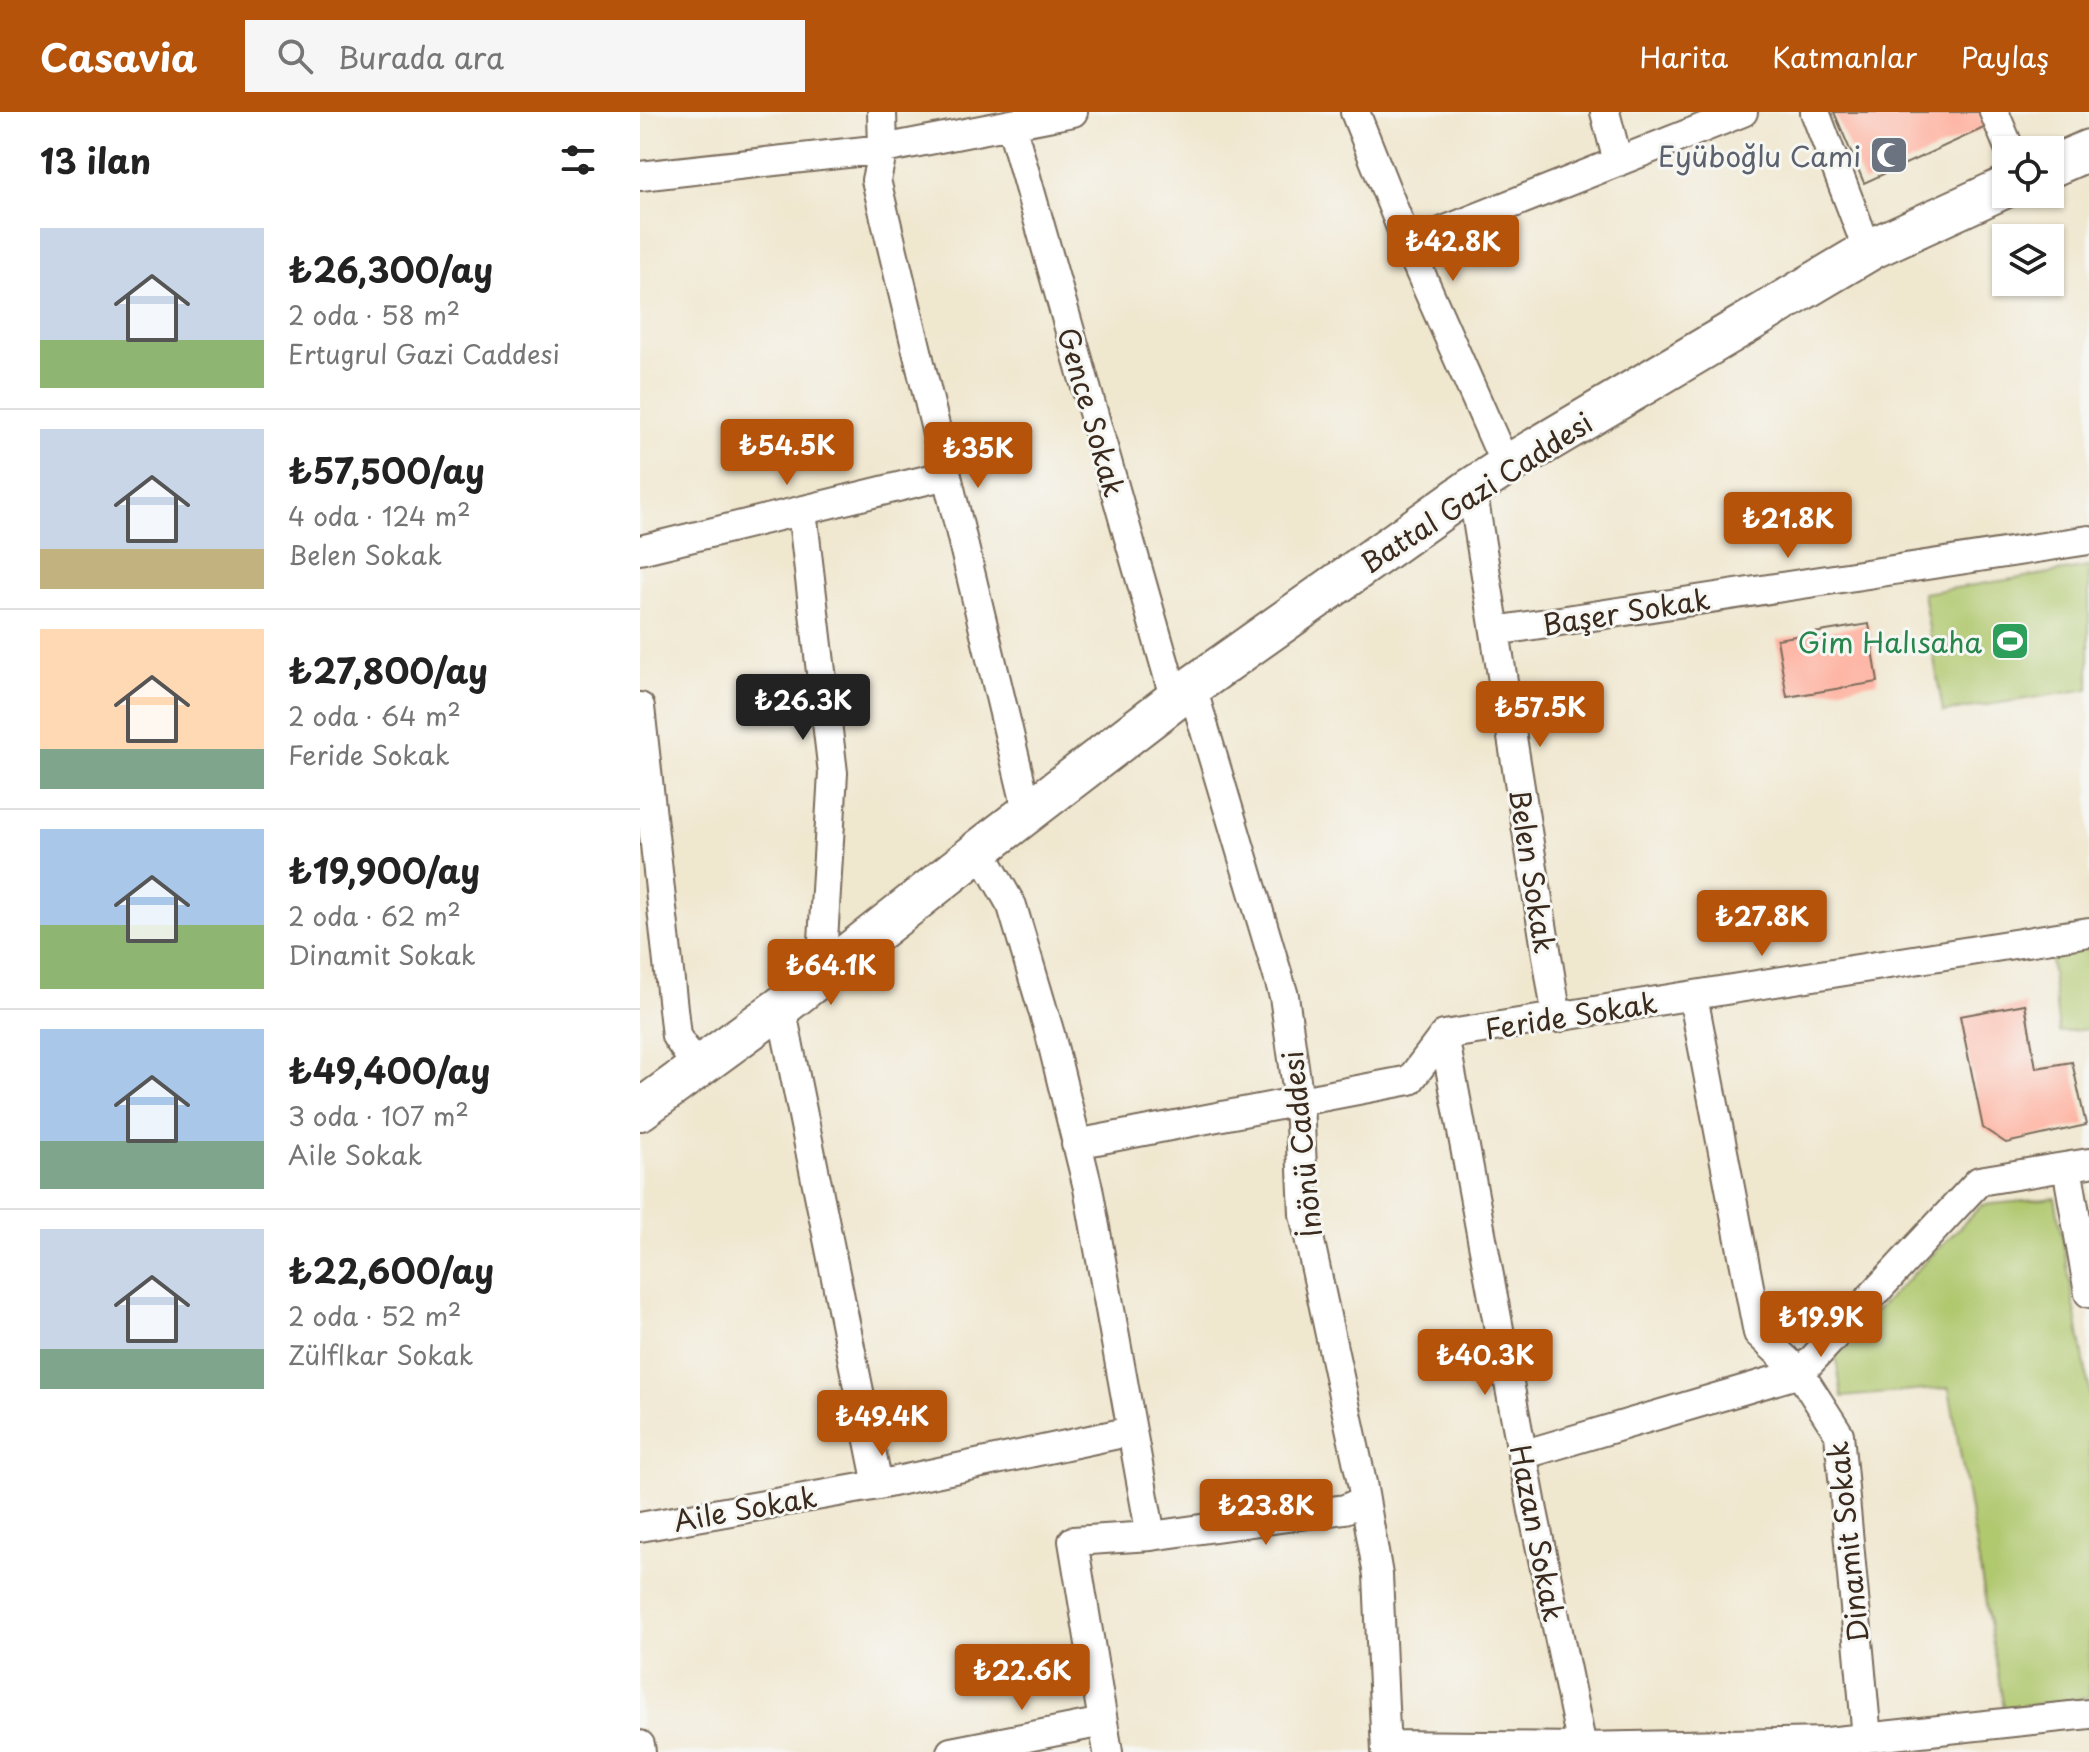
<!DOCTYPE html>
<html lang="tr">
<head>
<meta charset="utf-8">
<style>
	:root { --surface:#fff; --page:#f6f6f6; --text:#222; --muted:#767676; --line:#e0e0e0; --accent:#b45309 }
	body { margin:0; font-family:"Playpen Sans",sans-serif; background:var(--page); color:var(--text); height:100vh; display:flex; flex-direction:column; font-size:30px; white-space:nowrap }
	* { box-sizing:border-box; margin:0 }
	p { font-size:26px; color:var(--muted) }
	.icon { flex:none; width:44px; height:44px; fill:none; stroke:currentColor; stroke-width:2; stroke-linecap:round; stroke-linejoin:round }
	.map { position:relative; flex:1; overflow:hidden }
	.sheet { display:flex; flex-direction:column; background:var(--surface); width:640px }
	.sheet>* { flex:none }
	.fabs { position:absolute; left:1352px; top:24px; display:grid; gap:16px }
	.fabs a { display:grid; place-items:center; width:72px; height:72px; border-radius:0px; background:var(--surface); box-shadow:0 2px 6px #0004; font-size:40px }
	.price { position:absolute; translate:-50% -68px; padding:0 18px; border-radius:8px; background:var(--accent); color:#fff; font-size:26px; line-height:52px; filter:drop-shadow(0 2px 4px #0008) }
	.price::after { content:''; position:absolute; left:50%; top:48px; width:24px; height:18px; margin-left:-12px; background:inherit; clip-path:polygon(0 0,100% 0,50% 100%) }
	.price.current { background:#222; color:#fff }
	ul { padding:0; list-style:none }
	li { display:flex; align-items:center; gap:24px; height:200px; padding:0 40px }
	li+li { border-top:2px solid var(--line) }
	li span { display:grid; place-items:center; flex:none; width:224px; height:160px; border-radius:0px; color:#555 }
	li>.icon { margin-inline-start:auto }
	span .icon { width:96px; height:96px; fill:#fffc; stroke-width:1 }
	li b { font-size:34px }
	h2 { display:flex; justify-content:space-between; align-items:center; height:96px; padding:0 40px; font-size:34px }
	header { display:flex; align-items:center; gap:48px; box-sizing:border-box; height:112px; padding:0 40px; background:var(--accent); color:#fff }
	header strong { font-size:38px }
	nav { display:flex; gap:44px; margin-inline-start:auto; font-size:28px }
	.search { width:560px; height:72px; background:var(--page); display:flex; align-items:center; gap:20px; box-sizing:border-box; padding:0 28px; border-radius:0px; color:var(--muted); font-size:30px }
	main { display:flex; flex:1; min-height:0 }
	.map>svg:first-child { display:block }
	.green { fill:#b0c86e; stroke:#767946; stroke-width:2 }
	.building { fill:#ffab98 }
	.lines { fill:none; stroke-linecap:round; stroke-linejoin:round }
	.street-casing { stroke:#7a6c5c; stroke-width:32 }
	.secondary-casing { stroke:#7a6c5c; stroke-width:44 }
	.street { stroke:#fff; stroke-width:28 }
	.secondary { stroke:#fff; stroke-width:40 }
	.labels { text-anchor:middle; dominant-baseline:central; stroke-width:6; stroke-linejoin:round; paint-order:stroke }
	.worship-label { font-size:28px; fill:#5b616d; stroke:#f6f6f2; text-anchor:end }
	.street-label { font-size:28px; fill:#3b2a1e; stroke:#f6f6f2 }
	.leisure-label { font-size:28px; fill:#27864d; stroke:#f6f6f2; text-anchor:end }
</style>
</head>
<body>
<header>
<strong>Casavia</strong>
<div class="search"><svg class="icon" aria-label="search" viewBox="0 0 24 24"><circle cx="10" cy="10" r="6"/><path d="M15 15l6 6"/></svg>Burada ara</div>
<nav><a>Harita</a><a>Katmanlar</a><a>Paylaş</a></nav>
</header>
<main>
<section class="sheet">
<h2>13 ilan<svg class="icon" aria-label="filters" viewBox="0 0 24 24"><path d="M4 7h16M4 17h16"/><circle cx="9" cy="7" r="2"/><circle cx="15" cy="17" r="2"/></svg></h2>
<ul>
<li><span style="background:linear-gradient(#c9d6e8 70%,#8fb573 0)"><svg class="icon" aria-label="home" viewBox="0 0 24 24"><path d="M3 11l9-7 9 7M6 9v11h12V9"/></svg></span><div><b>₺26,300/ay</b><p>2 oda · 58 m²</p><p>Ertugrul Gazi Caddesi</p></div></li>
<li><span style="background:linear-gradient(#c9d6e8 75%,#c2b280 0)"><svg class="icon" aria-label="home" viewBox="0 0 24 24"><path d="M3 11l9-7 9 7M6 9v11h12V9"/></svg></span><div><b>₺57,500/ay</b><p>4 oda · 124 m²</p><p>Belen Sokak</p></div></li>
<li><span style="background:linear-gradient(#ffd9b3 75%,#7fa58c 0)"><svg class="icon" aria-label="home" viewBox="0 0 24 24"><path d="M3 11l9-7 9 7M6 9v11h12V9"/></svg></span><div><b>₺27,800/ay</b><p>2 oda · 64 m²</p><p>Feride Sokak</p></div></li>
<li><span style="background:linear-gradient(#a9c7e8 60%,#8fb573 0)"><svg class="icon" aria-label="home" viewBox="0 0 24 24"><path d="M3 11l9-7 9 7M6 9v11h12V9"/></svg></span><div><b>₺19,900/ay</b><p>2 oda · 62 m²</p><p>Dinamit Sokak</p></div></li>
<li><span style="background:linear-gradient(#a9c7e8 70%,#7fa58c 0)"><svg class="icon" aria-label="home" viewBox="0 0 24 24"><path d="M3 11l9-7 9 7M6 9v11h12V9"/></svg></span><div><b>₺49,400/ay</b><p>3 oda · 107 m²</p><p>Aile Sokak</p></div></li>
<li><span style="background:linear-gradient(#c9d6e8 75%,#7fa58c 0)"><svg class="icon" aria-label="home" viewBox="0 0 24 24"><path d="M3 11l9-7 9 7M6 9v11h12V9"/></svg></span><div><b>₺22,600/ay</b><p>2 oda · 52 m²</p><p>Zülflkar Sokak</p></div></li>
</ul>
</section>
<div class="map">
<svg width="1449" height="1640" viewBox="0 0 1449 1640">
	<rect width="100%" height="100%" fill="#f6f6f2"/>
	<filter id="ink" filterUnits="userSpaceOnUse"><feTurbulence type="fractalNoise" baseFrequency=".0125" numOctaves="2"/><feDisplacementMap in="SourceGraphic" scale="16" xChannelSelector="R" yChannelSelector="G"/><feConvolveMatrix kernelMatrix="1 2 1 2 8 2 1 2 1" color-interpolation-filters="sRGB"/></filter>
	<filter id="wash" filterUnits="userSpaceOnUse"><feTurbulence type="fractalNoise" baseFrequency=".006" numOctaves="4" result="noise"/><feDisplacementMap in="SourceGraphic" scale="32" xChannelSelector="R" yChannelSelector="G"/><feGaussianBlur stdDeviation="1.8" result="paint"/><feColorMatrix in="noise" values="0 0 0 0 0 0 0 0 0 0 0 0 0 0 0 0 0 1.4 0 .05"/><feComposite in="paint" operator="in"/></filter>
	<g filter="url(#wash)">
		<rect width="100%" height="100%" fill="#f0e7cf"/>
		<path class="green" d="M1449,455V577L1303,600L1283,481Z
			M1449,830V917L1419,920L1409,835Z
			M1415,1086L1449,1276V1585L1364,1597L1309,1276L1202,1285L1195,1240L1342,1093Z"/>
		<g id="blocks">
			<path class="building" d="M1194,0H1339L1346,15L1224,71Z
				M1229,512L1238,570L1147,585L1137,527Z
				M1385,892L1396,956L1432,950L1446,1013L1366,1031L1343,1016L1320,904Z"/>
		</g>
	</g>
	<g filter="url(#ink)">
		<use href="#blocks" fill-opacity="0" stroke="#7a6c5c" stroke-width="2"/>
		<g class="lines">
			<g class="street-casing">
				<path id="street" d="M242,0L243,37L236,68L388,701
					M715,0L768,133L866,354
					M965,0L978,50
					M1175,0L1228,139
					M1354,0L1370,38
					M371,12L535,588
					M0,64L243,37L433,0
					M768,133L1103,0
					M832,376L917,906
					M162,399L193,661L181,862
					M0,438L307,363
					M855,519L1449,428
					M552,575L644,884L659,989L664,1102L722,1371L738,1463L746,1640
					M0,595L36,924L57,955
					M340,738L372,794L410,922L448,1076L511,1424L433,1429L468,1640
					M1053,884L1118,1221L1160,1261L1199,1322L1227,1626
					M141,895L238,1373
					M804,923L893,1399L942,1635
					M436,1032L770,968L804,923L1449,820
					M1427,1055L1449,1181
					M882,1343L1160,1261L1339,1069L1449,1051
					M0,1415L238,1373L492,1319
					M511,1424L705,1397L725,1388
					M0,1633L1,1640
					M746,1633L942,1635L1187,1630L1449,1602
					M311,1640L463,1610"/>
			</g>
			<g class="secondary-casing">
				<path id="secondary" d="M1410,55L1449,38
					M339,738L546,579L832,376L866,354L1233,136L1366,75
					M0,998L141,895L340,738"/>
			</g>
			<use href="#street" class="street"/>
			<use href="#secondary" class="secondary"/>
		</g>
	</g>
	<defs>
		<g id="mosque-square" transform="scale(2)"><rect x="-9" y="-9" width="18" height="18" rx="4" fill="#6b7280" stroke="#f6f6f2"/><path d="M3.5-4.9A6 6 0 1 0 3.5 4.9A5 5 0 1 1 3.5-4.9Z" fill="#fff"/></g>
		<g id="stadium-square" transform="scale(2)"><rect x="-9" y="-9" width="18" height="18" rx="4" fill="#2e9e5b" stroke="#f6f6f2"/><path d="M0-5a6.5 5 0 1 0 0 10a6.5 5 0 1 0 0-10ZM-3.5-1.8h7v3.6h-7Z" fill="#fff"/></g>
	</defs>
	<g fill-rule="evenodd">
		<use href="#mosque-square" x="1249" y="43"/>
		<use href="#stadium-square" x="1370" y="529"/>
	</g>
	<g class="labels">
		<g class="worship-label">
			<text x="1221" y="43">Eyüboğlu Cami</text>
		</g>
		<g class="street-label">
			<text transform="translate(452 300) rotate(74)">Gence Sokak</text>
			<text transform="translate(836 380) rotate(-33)">Battal Gazi Caddesi</text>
			<text transform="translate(986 499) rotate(-9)">Başer Sokak</text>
			<text transform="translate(893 759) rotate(81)">Belen Sokak</text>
			<text transform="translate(931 903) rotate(-9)">Feride Sokak</text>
			<text transform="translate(661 1032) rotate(-96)">İnönü Caddesi</text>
			<text transform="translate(105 1396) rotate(-10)">Aile Sokak</text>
			<text transform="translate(898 1421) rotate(79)">Hazan Sokak</text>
			<text transform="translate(1207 1430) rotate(-96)">Dinamit Sokak</text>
		</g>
		<g class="leisure-label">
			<text x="1342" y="529">Gim Halısaha</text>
		</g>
	</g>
</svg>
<div class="fabs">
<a><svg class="icon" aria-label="locate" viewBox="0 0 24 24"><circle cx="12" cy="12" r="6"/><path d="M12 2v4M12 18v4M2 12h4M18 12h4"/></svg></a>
<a><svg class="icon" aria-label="layers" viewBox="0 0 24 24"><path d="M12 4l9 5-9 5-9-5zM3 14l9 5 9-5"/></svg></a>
</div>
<b class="price" style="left:813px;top:171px">₺42.8K</b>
<b class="price" style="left:147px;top:375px">₺54.5K</b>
<b class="price" style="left:338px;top:378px">₺35K</b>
<b class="price" style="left:1148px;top:448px">₺21.8K</b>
<b class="price current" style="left:163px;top:630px">₺26.3K</b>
<b class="price" style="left:900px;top:637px">₺57.5K</b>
<b class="price" style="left:1122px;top:846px">₺27.8K</b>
<b class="price" style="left:191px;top:895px">₺64.1K</b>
<b class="price" style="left:1181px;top:1247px">₺19.9K</b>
<b class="price" style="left:845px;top:1285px">₺40.3K</b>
<b class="price" style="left:242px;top:1346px">₺49.4K</b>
<b class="price" style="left:626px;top:1435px">₺23.8K</b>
<b class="price" style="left:382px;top:1600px">₺22.6K</b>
</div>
</main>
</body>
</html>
